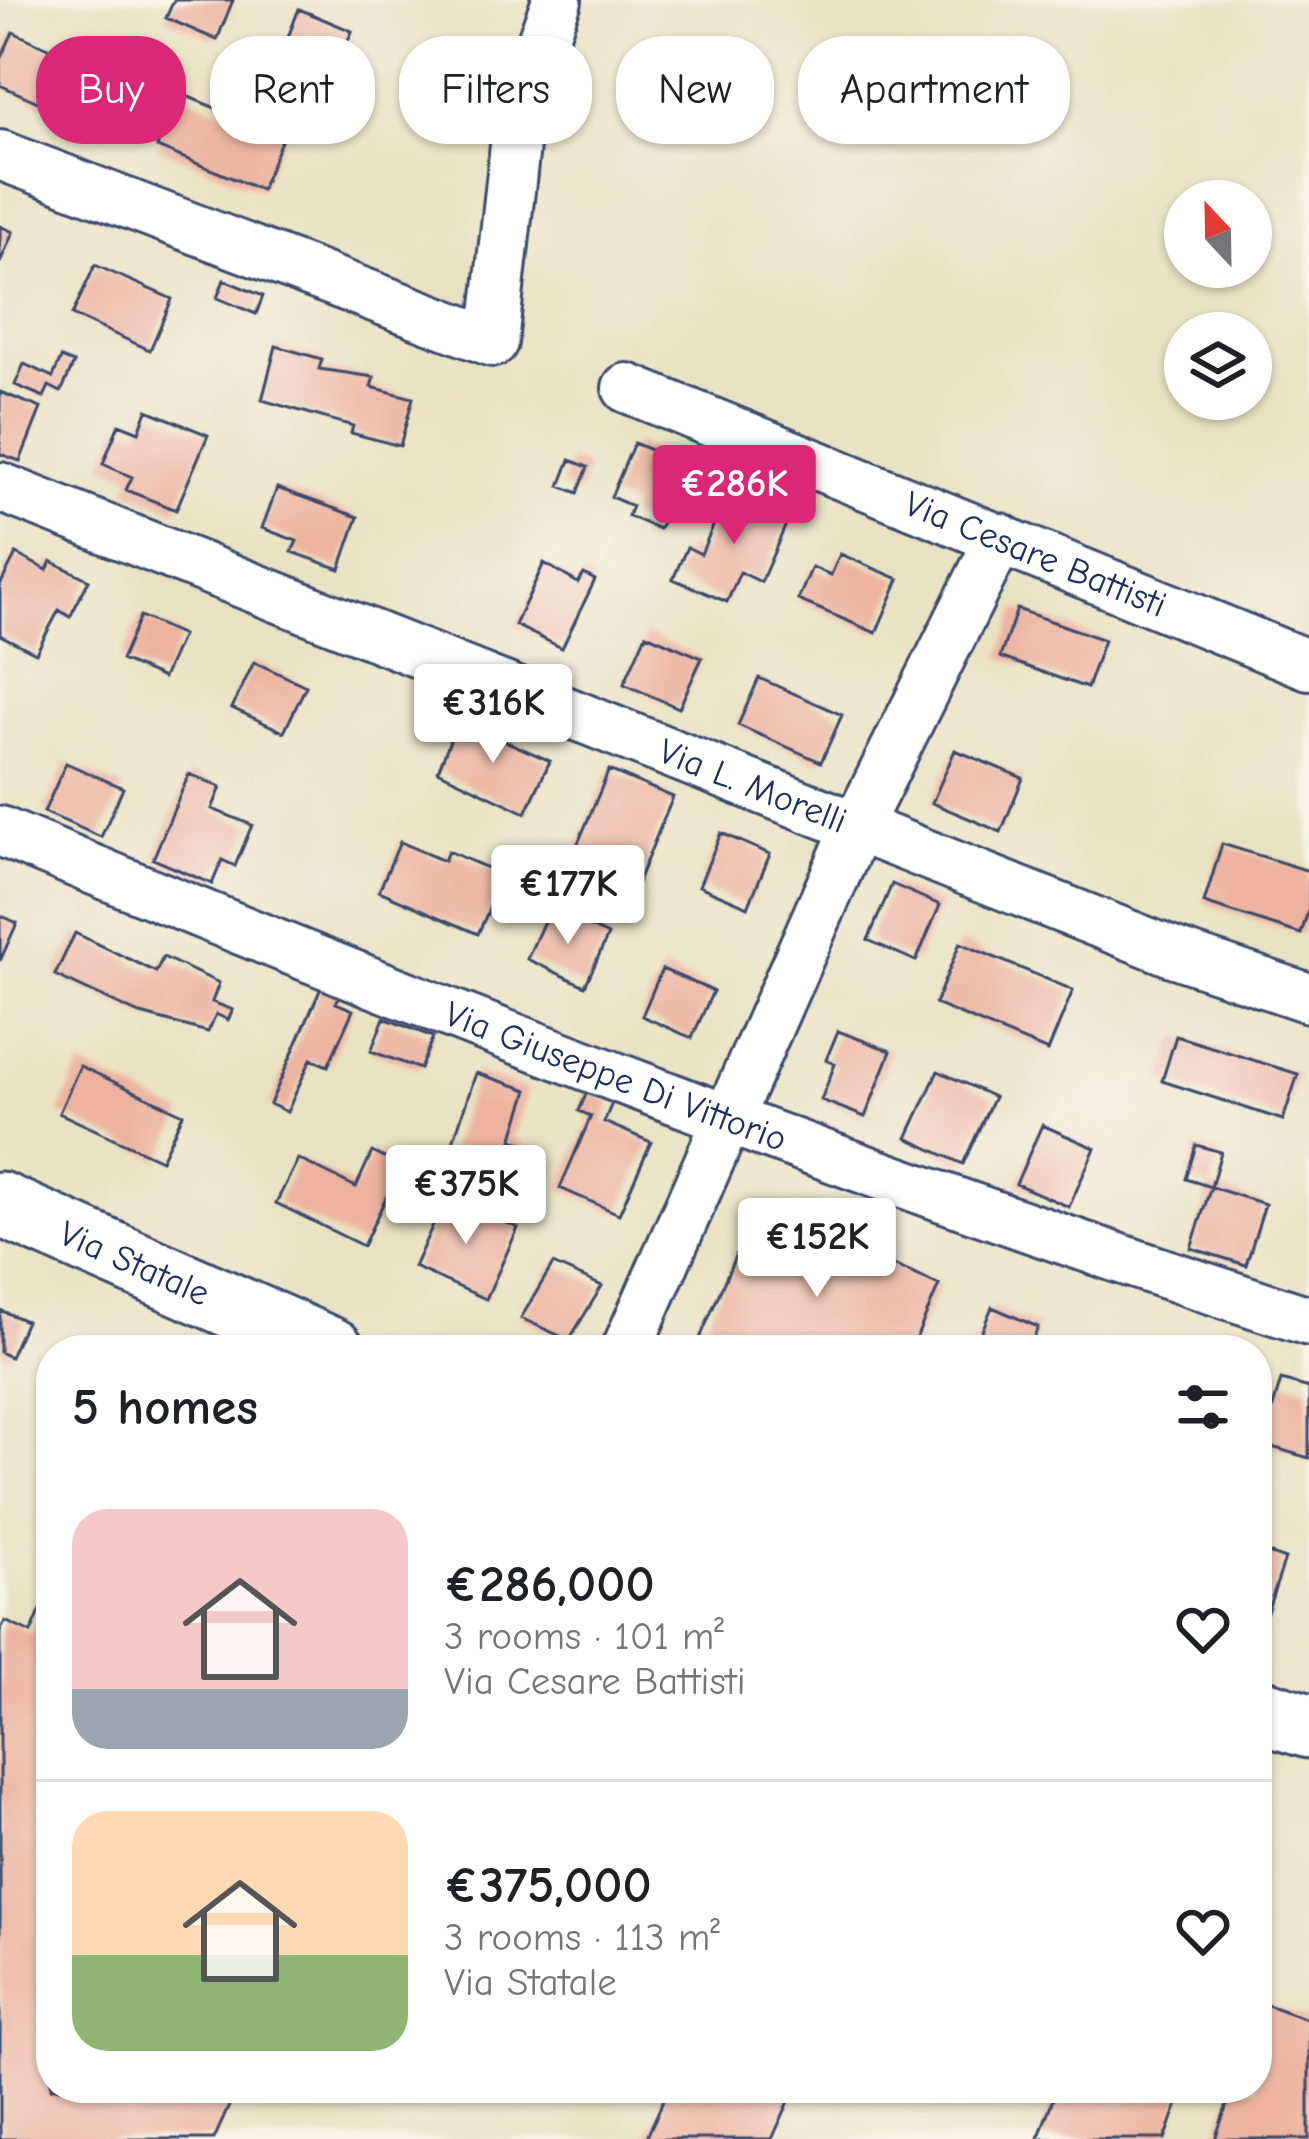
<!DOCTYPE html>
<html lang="en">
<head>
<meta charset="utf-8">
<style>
	:root { --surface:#fff; --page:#f2f2f2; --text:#202124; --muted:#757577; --line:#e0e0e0; --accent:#db2777 }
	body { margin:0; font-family:"Comic Neue",sans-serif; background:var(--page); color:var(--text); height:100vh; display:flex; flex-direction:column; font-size:45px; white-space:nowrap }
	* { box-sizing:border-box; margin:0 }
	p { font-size:39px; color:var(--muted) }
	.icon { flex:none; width:66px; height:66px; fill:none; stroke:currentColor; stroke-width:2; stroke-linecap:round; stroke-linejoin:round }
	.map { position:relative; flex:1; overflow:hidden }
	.drawer { position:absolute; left:36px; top:1335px; width:1236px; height:768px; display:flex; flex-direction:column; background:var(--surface); border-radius:48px; box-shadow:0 3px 9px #0004 }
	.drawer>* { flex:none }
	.hud { position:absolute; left:36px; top:36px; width:1239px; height:108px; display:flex; gap:24px }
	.needle { width:78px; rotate:338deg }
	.tools { position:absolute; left:1164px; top:180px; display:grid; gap:24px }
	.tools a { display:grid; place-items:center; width:108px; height:108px; border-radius:50%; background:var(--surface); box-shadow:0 3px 9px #0004; font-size:60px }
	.price { position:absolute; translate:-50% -102px; padding:0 27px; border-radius:12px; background:#fff; color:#222; font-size:39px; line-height:78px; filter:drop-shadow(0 3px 6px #0008) }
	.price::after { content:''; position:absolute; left:50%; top:72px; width:36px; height:27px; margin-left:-18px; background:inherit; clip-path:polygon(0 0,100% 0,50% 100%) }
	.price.on { background:var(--accent); color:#fff }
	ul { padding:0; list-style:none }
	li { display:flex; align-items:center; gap:36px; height:300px; padding:0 36px }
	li+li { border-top:3px solid var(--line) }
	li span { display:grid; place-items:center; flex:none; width:336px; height:240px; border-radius:36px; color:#555 }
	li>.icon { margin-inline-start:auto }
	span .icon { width:144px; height:144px; fill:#fffc; stroke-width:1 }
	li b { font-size:51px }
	h2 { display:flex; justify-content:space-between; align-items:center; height:144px; padding:0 36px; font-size:51px }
	.tag { padding:0 42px; border-radius:48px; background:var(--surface); box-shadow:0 3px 9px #0004; font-size:42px; line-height:108px }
	.tag.on { background:var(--accent); color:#fff }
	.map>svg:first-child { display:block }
	.building { fill:#edb3a0 }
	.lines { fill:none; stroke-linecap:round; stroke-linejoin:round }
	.minor-casing { stroke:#3a4a6d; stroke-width:54 }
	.major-casing { stroke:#3a4a6d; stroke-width:69 }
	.minor { stroke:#fff; stroke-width:48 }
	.major { stroke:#fff; stroke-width:63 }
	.labels { text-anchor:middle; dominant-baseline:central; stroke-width:9; stroke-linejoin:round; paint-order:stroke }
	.street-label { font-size:36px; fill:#1b2f5e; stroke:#f7f3e8 }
</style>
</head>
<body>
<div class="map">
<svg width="1309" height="2139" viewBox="0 0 1309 2139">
	<rect width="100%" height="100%" fill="#f7f3e8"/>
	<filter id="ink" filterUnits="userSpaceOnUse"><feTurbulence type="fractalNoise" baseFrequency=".00833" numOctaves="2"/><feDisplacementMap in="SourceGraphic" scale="24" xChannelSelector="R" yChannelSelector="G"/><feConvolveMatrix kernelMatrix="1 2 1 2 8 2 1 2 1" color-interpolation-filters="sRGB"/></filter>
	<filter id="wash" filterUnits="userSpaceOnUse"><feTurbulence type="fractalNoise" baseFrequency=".004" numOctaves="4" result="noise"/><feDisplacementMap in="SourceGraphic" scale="48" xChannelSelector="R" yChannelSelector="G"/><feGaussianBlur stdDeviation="2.7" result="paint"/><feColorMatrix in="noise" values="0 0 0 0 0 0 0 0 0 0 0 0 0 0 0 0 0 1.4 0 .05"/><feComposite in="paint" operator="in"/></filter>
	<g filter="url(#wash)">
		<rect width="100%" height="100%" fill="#e9e2c2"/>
		<g id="blocks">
			<path class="building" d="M174,0H233L217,40L166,18Z
				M299,9L352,31L324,100L283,83L295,55L283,50Z
				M13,32L100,72L78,120L0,85V60Z
				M179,93L283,136L261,190L157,147Z
				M0,226L13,232L0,263Z
				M95,265L172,299L150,350L72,315Z
				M224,280L263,296L256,314L217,298Z
				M276,346L322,359L319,369L374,377L371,387L413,398L400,446L351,433L353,426L262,400Z
				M61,358L74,363L61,392L49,386L44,397L15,385L24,364L53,377Z
				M0,392L41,408L20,461L0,454Z
				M147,410L208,435L176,510L126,490L132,477L103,464L119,424L139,432Z
				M634,443L686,465L659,529L628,516L632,506L611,497Z
				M570,460L588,467L578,493L560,486Z
				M277,488L358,517L340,569L292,552L297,541L262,528Z
				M729,489L790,515L761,582L740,572L727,602L673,579L687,547L701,554Z
				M16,554L47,570L51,561L89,580L70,617L59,610L36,653L0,635V585Z
				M840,554L899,579L876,633L798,600L812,567L831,575Z
				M544,563L578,583L584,574L595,580L562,648L515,625Z
				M1017,609L1104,640L1087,688L1000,657Z
				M140,616L182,635L163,678L121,660Z
				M646,634L702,658L679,708L624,684Z
				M254,662L306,686L284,732L232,708Z
				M759,678L842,715L821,762L738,725Z
				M458,720L550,761L526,813L438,771Z
				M955,750L1023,778L1001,832L932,803Z
				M66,763L123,788L101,837L44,812Z
				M609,770L673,797L637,883L596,866L580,905L556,895Z
				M189,774L221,787L212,809L252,825L235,866L222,860L212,884L153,859Z
				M721,833L770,854L748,907L699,886Z
				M400,842L444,861L448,851L504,875L478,934L379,891Z
				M1222,844L1309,871V908L1301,934L1204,903Z
				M892,884L940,905L916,961L868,940Z
				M550,908L608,935L585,986L527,959Z
				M0,915L17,923L0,961Z
				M75,933L156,972L163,957L219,983L212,1002L233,1010L228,1020L216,1014L208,1032L137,1013L55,975Z
				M960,943L1073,990L1048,1051L935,1004Z
				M662,969L713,991L692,1038L642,1016Z
				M324,981L343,989L336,1003L353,1010L328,1066L311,1059L287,1112L270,1104Z
				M384,1018L433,1037L420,1069L371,1051Z
				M838,1031L891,1051L865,1117L821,1100L835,1064L826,1060Z
				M1176,1036L1298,1074L1283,1120L1162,1081Z
				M80,1066L183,1114L161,1160L59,1113Z
				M938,1071L994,1097L963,1164L907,1138Z
				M476,1073L528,1090L512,1140L523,1143L515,1168L451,1148Z
				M587,1092L612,1103L604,1122L651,1142L619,1214L560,1188L591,1116L579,1111Z
				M1042,1125L1095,1148L1069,1207L1016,1184Z
				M1196,1145L1221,1152L1211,1187L1265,1204L1246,1265L1191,1248L1211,1187L1186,1179Z
				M372,1152L401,1166L363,1246L276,1203L298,1159L356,1187Z
				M446,1196L518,1228L486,1299L414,1267Z
				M789,1219L939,1285L911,1350H695L736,1254L768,1268Z
				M553,1264L602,1286L569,1340L521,1318Z
				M992,1307L1038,1327L1029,1350H974Z
				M0,1310L26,1321L10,1357L0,1352Z
				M1281,1380L1309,1388V1458L1262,1444Z
				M1257,1549L1285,1559L1267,1612L1257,1609Z
				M51,1586V2088H237L214,2139H0V1632L5,1621L31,1633Z
				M1262,2003L1309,2020V2139H1215L1233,2088H1257V2018Z
				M669,2088H795L772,2139H646Z
				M1057,2088H1184L1165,2139H1038Z"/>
		</g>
	</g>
	<g filter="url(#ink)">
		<use href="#blocks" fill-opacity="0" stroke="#3a4a6d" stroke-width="3"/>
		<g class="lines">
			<g class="minor-casing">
				<g id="minor">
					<path d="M0,155L493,342L520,101L557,0"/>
					<path id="s1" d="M627,388L1309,665"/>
					<path id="s2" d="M0,487L1172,952L1309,998"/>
					<path id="s3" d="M0,831C430,1010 866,1179 1309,1321"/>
					<path d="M626,1350L857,826L1000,538"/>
				</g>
			</g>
			<g class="major-casing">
				<g id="major">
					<path id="s4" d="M0,1204L332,1350"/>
					<path d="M1257,1710L1309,1726"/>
				</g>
			</g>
			<use href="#minor" class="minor"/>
			<use href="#major" class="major"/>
		</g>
	</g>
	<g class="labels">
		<g class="street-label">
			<text stroke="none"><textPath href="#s1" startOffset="441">Via Cesare Battisti</textPath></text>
			<text stroke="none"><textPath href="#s2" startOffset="810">Via L. Morelli</textPath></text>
			<text stroke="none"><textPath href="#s3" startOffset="663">Via Giuseppe Di Vittorio</textPath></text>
			<text stroke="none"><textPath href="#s4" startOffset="147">Via Statale</textPath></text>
		</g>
	</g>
</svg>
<div class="tools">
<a><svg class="needle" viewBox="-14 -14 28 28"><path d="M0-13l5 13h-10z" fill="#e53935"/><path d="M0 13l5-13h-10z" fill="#757577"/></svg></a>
<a><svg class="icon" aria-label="layers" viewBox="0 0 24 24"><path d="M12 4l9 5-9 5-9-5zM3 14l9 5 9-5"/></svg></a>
</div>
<b class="price on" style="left:734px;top:547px">€286K</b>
<b class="price" style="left:493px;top:766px">€316K</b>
<b class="price" style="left:568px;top:947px">€177K</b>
<b class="price" style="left:466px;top:1247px">€375K</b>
<b class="price" style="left:817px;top:1300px">€152K</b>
<div class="hud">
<a class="tag on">Buy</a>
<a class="tag">Rent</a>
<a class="tag">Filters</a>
<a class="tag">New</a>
<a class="tag">Apartment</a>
</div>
<section class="drawer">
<h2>5 homes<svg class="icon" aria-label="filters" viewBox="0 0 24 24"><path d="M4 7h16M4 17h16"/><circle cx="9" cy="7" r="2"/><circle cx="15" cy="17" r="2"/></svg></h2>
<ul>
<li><span style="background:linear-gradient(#f6c9c9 75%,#9aa5b1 0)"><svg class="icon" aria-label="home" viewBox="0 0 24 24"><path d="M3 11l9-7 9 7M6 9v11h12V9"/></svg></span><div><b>€286,000</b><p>3 rooms · 101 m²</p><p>Via Cesare Battisti</p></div><svg class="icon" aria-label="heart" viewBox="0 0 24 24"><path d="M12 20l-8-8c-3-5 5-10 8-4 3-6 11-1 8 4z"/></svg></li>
<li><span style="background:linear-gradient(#ffd9b3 60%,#8fb573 0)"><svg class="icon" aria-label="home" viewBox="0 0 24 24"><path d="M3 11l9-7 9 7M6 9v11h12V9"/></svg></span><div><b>€375,000</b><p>3 rooms · 113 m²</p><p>Via Statale</p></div><svg class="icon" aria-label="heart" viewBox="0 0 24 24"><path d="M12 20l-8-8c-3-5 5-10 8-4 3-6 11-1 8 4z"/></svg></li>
</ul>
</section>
</div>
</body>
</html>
